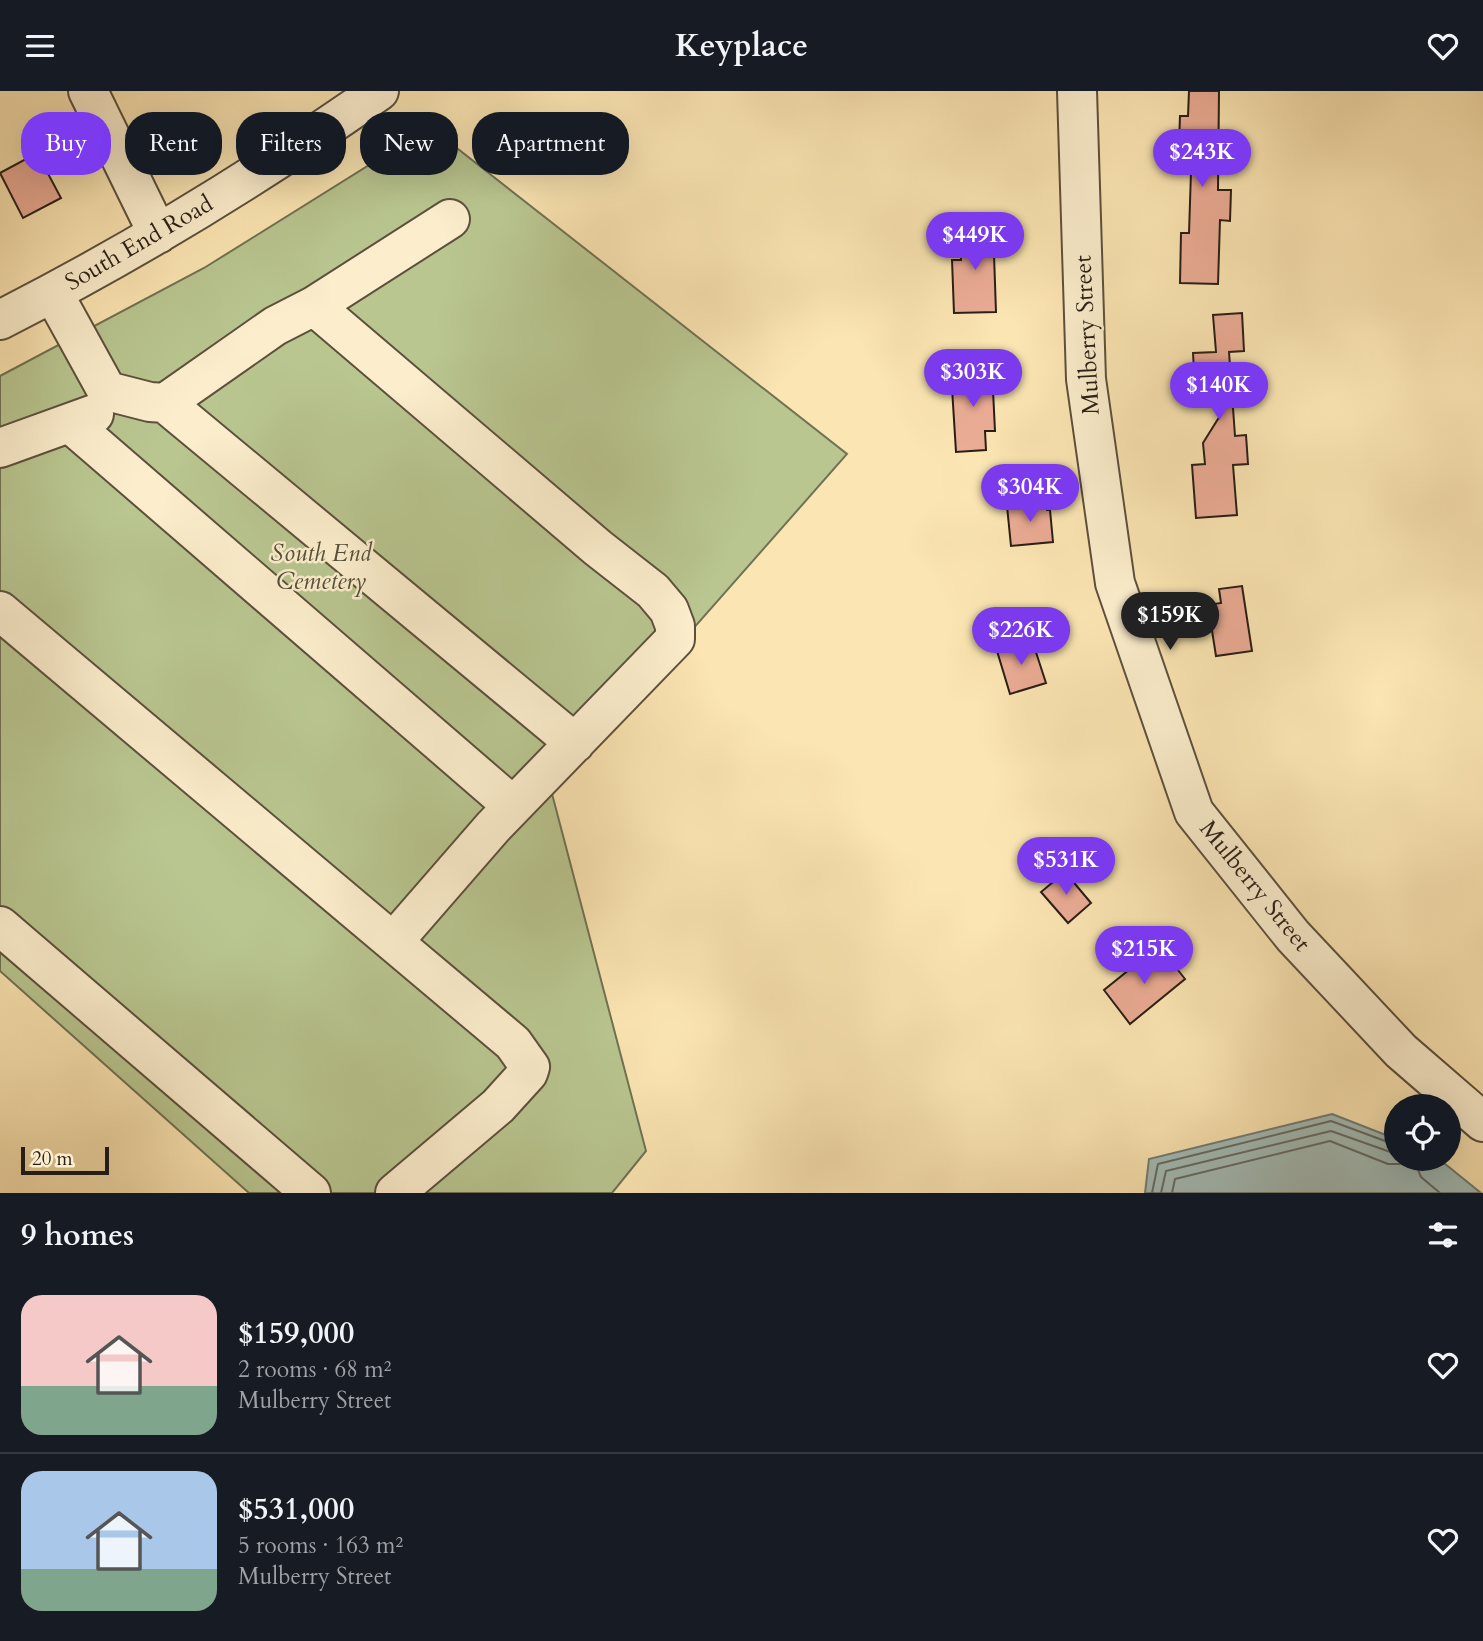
<!DOCTYPE html>
<html lang="en">
<head>
<meta charset="utf-8">
<style>
	:root { --surface:#171b24; --page:#20242c; --text:#f1f3f6; --muted:#9ea1a6; --line:#363941; --accent:#7c3aed }
	body { margin:0; font-family:Cardo,serif; background:var(--page); color:var(--text); height:100vh; display:flex; flex-direction:column; font-size:26px; white-space:nowrap }
	* { box-sizing:border-box; margin:0 }
	p { font-size:23px; color:var(--muted) }
	.icon { flex:none; width:38px; height:38px; fill:none; stroke:currentColor; stroke-width:2; stroke-linecap:round; stroke-linejoin:round }
	.map { position:relative; height:1102px; overflow:hidden }
	.panel { display:flex; flex-direction:column; background:var(--surface); flex:1 }
	.panel>* { flex:none }
	.banner { position:absolute; left:21px; top:21px; width:700px; height:63px; display:flex; gap:14px }
	.buttons { position:absolute; left:1384px; top:1003px; display:grid; gap:14px }
	.buttons a { display:grid; place-items:center; width:77px; height:77px; border-radius:50%; background:var(--surface); box-shadow:0 7px 28px #0002; font-size:35px }
	.scale { position:absolute; left:21px; bottom:18px; width:88px; box-sizing:border-box; padding-left:7px; border:4px solid #271e16; border-top:0; font-size:19px; line-height:24px; white-space:nowrap; color:#271e16; -webkit-text-stroke:5px #fceecd; paint-order:stroke }
	.price { position:absolute; translate:-50% -60px; padding:0 16px; border-radius:24px; background:var(--accent); color:#fff; font-size:23px; line-height:46px; filter:drop-shadow(0 2px 4px #0008) }
	.price::after { content:''; position:absolute; left:50%; top:42px; width:21px; height:16px; margin-left:-10px; background:inherit; clip-path:polygon(0 0,100% 0,50% 100%) }
	.price.current { background:#222; color:#fff }
	ul { padding:0; list-style:none }
	li { display:flex; align-items:center; gap:21px; height:175px; padding:0 21px }
	li+li { border-top:2px solid var(--line) }
	li span { display:grid; place-items:center; flex:none; width:196px; height:140px; border-radius:21px; color:#555 }
	li>.icon { margin-inline-start:auto }
	span .icon { width:84px; height:84px; fill:#fffc; stroke-width:1 }
	li b { font-size:30px }
	h2 { display:flex; justify-content:space-between; align-items:center; height:84px; padding:0 21px; font-size:30px }
	.chip { padding:0 24px; border-radius:28px; background:var(--surface); box-shadow:0 7px 28px #0002; font-size:24px; line-height:63px }
	.chip.current { background:var(--accent); color:#fff }
	header { display:flex; justify-content:space-between; align-items:center; height:91px; padding:0 21px; background:var(--surface); font-size:32px; font-weight:700 }
	.map>svg:first-child { display:block }
	.green { fill:#b9c690; stroke:#707253; stroke-width:2 }
	.water { fill:#a3bcb7; stroke:#717d77; stroke-width:2 }
	.lines { fill:none; stroke-linecap:round; stroke-linejoin:round }
	.shore { stroke:#656d66; stroke-width:2 }
	.building { fill:#ebac95; stroke:#271e16; stroke-width:2 }
	.minor-casing { stroke:#5c503d; stroke-width:42 }
	.minor { stroke:#fceecd; stroke-width:38 }
	.labels { text-anchor:middle; dominant-baseline:central; stroke-width:5; stroke-linejoin:round; paint-order:stroke }
	.street-label { font-size:24px; fill:#271e16; stroke:#fceecd }
	.park-label { font-size:24px; font-style:italic; fill:#53503b; stroke:#fceecd }
</style>
</head>
<body>
<header><svg class="icon" aria-label="menu" viewBox="0 0 24 24"><path d="M4 6h16M4 12h16M4 18h16"/></svg>Keyplace<svg class="icon" aria-label="heart" viewBox="0 0 24 24"><path d="M12 20l-8-8c-3-5 5-10 8-4 3-6 11-1 8 4z"/></svg></header>
<div class="map">
<svg width="1483" height="1102" viewBox="0 0 1483 1102">
	<rect width="100%" height="100%" fill="#fbe5b2"/>
	<filter id="stains"><feTurbulence type="fractalNoise" baseFrequency=".00286" numOctaves="4"/><feColorMatrix values="0 0 0 0 .2 0 0 0 0 .09 0 0 0 0 .02 0 0 0 .5 -.17"/></filter>
	<radialGradient id="worn" r=".72"><stop offset=".6" stop-color="#630" stop-opacity="0"/><stop offset="1" stop-color="#630" stop-opacity=".3"/></radialGradient>
	<path class="green" d="M430,36L847,363L551,699L646,1060L612,1102H249L0,880V285L204,177Z"/>
	<path class="water" d="M1332,1023L1396,1048V1068H1439L1481,1102H1145L1149,1068Z"/>
	<g class="lines">
		<path class="shore" d="M1152,1102L1158,1073L1331,1030L1396,1054
			M1161,1102L1166,1080L1331,1040L1396,1063
			M1172,1102L1175,1088L1330,1050L1388,1073H1399L1414,1069L1421,1086L1440,1102"/>
	</g>
	<path class="building" d="M1189,0H1219L1218,99H1231L1230,130L1220,129L1218,193L1180,192L1181,142H1189L1191,81L1178,80L1180,25H1188Z
		M37,62L61,107L23,127L0,82Z
		M993,135L996,221L954,222L952,169H961L960,136Z
		M1242,222L1244,260L1229,261L1235,345L1246,344L1248,373L1233,374L1237,424L1196,427L1192,374L1205,373L1203,352L1231,307L1191,309L1189,281L1194,280L1193,262L1216,261L1213,224Z
		M992,279L995,340H985L986,359L956,361L951,281Z
		M1046,411L1047,419H1050L1053,451L1011,455L1007,415Z
		M1242,495L1252,560L1216,565L1208,514L1221,512L1219,498Z
		M1032,549L1046,592L1010,603L997,560Z
		M1065,781L1091,812L1068,832L1041,801Z
		M1162,859L1185,888L1130,933L1104,899L1140,870L1143,875Z"/>
	<g class="lines">
		<g class="minor-casing">
			<path id="minor" d="M88,0L158,143
				M1077,0L1086,288L1115,492L1194,721L1293,845L1401,960L1483,1031
				M53,202L107,300L150,311L165,312L275,235L314,215L598,457L653,500L669,519L675,535V548L493,736L393,851L513,952L530,976L528,982L498,1015L395,1102
				M314,215L450,128
				M0,229C132,162 258,85 379,0
				M165,312L575,652
				M71,333L513,715
				M0,357L94,323
				M0,520L393,851
				M0,835L311,1102"/>
		</g>
		<use href="#minor" class="minor"/>
	</g>
	<g class="labels">
		<g class="street-label">
			<text transform="translate(139 152) rotate(-30)">South End Road</text>
			<text transform="translate(1087 244) rotate(-93)">Mulberry Street</text>
			<text transform="translate(1255 795) rotate(51)">Mulberry Street</text>
		</g>
		<g class="park-label">
			<text x="321" y="462">South End<tspan x="321" dy="28">Cemetery</tspan></text>
		</g>
	</g>
	<rect width="100%" height="100%" filter="url(#stains)"/>
	<rect width="100%" height="100%" fill="url(#worn)"/>
</svg>
<div class="buttons">
<a><svg class="icon" aria-label="locate" viewBox="0 0 24 24"><circle cx="12" cy="12" r="6"/><path d="M12 2v4M12 18v4M2 12h4M18 12h4"/></svg></a>
</div>
<div class="scale">20 m</div>
<b class="price" style="left:1202px;top:98px">$243K</b>
<b class="price" style="left:975px;top:181px">$449K</b>
<b class="price" style="left:973px;top:318px">$303K</b>
<b class="price" style="left:1219px;top:331px">$140K</b>
<b class="price" style="left:1030px;top:433px">$304K</b>
<b class="price current" style="left:1170px;top:561px">$159K</b>
<b class="price" style="left:1021px;top:576px">$226K</b>
<b class="price" style="left:1066px;top:806px">$531K</b>
<b class="price" style="left:1144px;top:895px">$215K</b>
<div class="banner">
<a class="chip current">Buy</a>
<a class="chip">Rent</a>
<a class="chip">Filters</a>
<a class="chip">New</a>
<a class="chip">Apartment</a>
</div>
</div>
<section class="panel">
<h2>9 homes<svg class="icon" aria-label="filters" viewBox="0 0 24 24"><path d="M4 7h16M4 17h16"/><circle cx="9" cy="7" r="2"/><circle cx="15" cy="17" r="2"/></svg></h2>
<ul>
<li><span style="background:linear-gradient(#f6c9c9 65%,#7fa58c 0)"><svg class="icon" aria-label="home" viewBox="0 0 24 24"><path d="M3 11l9-7 9 7M6 9v11h12V9"/></svg></span><div><b>$159,000</b><p>2 rooms · 68 m²</p><p>Mulberry Street</p></div><svg class="icon" aria-label="heart" viewBox="0 0 24 24"><path d="M12 20l-8-8c-3-5 5-10 8-4 3-6 11-1 8 4z"/></svg></li>
<li><span style="background:linear-gradient(#a9c7e8 70%,#7fa58c 0)"><svg class="icon" aria-label="home" viewBox="0 0 24 24"><path d="M3 11l9-7 9 7M6 9v11h12V9"/></svg></span><div><b>$531,000</b><p>5 rooms · 163 m²</p><p>Mulberry Street</p></div><svg class="icon" aria-label="heart" viewBox="0 0 24 24"><path d="M12 20l-8-8c-3-5 5-10 8-4 3-6 11-1 8 4z"/></svg></li>
</ul>
</section>
</body>
</html>
